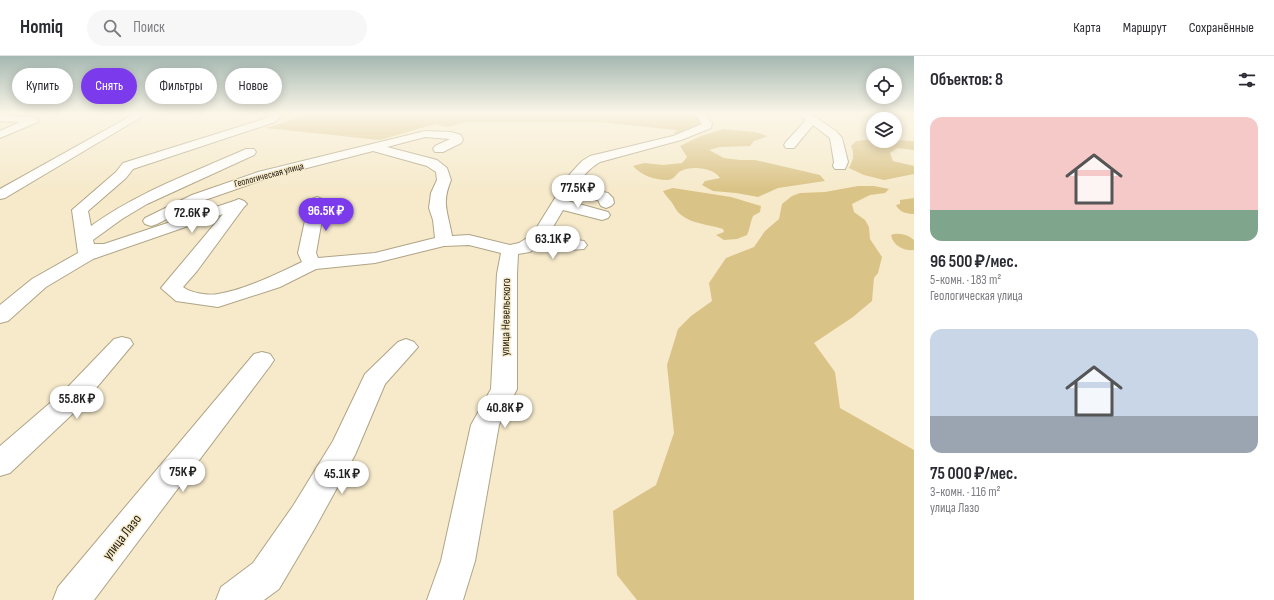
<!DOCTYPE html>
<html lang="ru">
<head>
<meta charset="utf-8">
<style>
	:root { --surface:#fff; --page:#f7f7f7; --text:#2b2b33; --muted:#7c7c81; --line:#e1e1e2; --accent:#7c3aed }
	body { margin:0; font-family:"Sofia Sans Condensed",sans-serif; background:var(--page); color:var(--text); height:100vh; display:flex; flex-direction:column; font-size:15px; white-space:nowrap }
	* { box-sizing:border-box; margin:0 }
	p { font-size:13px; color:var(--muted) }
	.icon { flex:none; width:22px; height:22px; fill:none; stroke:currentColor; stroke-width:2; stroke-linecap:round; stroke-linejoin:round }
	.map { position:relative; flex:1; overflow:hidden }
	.sheet { display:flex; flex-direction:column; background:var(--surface); width:360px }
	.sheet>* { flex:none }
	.guide { position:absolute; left:12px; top:12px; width:380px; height:36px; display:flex; gap:8px }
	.buttons { position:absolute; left:866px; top:12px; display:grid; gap:8px }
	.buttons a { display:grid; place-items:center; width:36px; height:36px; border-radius:50%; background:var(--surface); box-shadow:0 2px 10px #0003; font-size:20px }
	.price { position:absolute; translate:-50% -34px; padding:0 9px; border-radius:14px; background:#fff; color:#222; font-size:13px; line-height:26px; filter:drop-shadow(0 1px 2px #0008) }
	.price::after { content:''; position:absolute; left:50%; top:24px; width:12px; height:9px; margin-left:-6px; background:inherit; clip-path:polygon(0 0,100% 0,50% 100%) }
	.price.selected { background:var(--accent); color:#fff }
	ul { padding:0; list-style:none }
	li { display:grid; align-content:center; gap:8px; height:212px; padding:0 16px }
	li span { display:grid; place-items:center; height:124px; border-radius:12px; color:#555 }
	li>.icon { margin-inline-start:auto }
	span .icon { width:72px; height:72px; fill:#fffc; stroke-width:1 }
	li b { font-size:17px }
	h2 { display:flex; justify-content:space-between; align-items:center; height:48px; padding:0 16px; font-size:17px }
	.tag { padding:0 14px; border-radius:18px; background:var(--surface); box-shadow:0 2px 10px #0003; font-size:14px; line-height:36px }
	.tag.selected { background:var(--accent); color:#fff }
	header { display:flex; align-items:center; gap:24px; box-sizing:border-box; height:56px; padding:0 20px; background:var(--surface); border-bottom:1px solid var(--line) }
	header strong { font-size:19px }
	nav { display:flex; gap:22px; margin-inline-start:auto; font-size:14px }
	.search { width:280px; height:36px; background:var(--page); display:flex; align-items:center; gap:10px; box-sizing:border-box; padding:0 14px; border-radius:22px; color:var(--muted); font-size:15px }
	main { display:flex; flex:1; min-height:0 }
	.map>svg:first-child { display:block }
	.green { fill:#dac386 }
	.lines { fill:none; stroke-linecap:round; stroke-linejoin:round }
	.minor-casing { stroke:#afa486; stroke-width:2 }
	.minor { fill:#fff; fill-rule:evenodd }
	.labels { text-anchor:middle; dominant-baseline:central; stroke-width:3; stroke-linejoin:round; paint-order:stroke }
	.far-street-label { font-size:10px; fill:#252115; stroke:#f6eacb }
	.street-label { font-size:12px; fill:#252115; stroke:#f6eacb }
	.near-street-label { font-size:14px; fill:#252115; stroke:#f6eacb }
</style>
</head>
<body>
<header>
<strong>Homiq</strong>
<div class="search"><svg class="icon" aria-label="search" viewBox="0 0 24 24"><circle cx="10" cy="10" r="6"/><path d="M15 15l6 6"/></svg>Поиск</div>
<nav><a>Карта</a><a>Маршрут</a><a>Сохранённые</a></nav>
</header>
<main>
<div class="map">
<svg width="914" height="544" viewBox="0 0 914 544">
	<rect width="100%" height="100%" fill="#f6eacb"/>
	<path class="green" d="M314,57H695L704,69C694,73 684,79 673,77L677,75L676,74L599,66H467L447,71L435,68L380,84L266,72Z
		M723,73L755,76L768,80L754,85L750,90L720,91L709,94L724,102L740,104H755L820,119L825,125L778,132L758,141L736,137L713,135L702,129L705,125L720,122C714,111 689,109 679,116C675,120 673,124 667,124C654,124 641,119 633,110L644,107L663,109L682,107L687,101L680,90L701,80Z
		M873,83V85H895V84L914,85V94L897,92L890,97L893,105L914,110V118L884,124L864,119L849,112C853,104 855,99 851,90L856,85Z
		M858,130H874L889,133L885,137L870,139L852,148L854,156L865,164L869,171L870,183L882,201L878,217L874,222L872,245L853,261L814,287L835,316L840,352L914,394V544H637L617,519L613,455L656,429L674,377L667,309L678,273L691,260L712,245L709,227L726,202L754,191L765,175L779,163L782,148L792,140L800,137L825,136Z
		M673,132L731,141L761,150L760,156L753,160C750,167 750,173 747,179L737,183L724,184L716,179L724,176L723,173C705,167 683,168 674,150C671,144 666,141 663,135Z
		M914,142V158C907,158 899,156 896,149L900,148V144Z
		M894,178C902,177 908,179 914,184V194C904,195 893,190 891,179Z"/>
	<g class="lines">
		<g class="minor-casing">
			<path id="minor" d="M136,57H148L5,142L0,143V133Z
				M273,57H283L275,66L133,113L126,122L88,155L91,170C138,136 192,117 246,93H254L256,96L254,99L147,148L122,163L93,184L94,188H104L234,145L239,143L244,145L247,148L244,151L197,215L183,231C191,237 208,240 218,238C247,233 276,218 302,206L298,197L309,146L312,143L317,141L322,143L325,146L316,197L318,202L375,197L435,182L433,164L429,152L431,137L437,124L436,116L427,110L373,95L268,122L202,145L157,168L151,170L145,168L143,165L145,162L192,139L258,116L425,75L451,76L461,79L463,84L461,87L443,96H435L433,93L435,90L450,83L425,81L387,91L437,104L447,112L451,124C441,148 448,156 452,180L469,179L510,189L519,187L532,179L570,118L582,105L590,100L673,80L702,68L694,57H704L712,67L711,72L681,84L600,106C588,113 581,122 574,134L603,136L608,137L613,142L614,147L611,150L606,152L601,150L598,144L569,143L568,145L608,156L610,159L608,162L602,164L563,154L547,181C559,188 571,182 584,185L587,189L584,193L557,195L538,190L530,196L518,198L517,218V333L499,369L475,505L463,544H427L441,505L471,369L491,333L497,218L501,197L469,189L444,190L375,207L316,213L280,231L218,251L176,245L161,232L223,158L93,203L46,231L8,265L0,267V249L32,223L78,197L72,154L116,116L123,107L267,62Z
				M798,57H809L836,75L842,82L848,106L845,113H835L833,110L834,106L830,82L813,69L794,92H786L784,89L786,86L806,64Z
				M0,59L34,61L39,64L38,66L0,82V75L20,66L0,65Z
				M122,281L130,283L133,288L82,349L10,417L0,420V390L64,335L114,283Z
				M406,283L414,286L418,291L385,328L355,399L315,472L279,533L264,544H216L221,531L253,507L293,450L333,385L365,318L398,286Z
				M262,296L270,298L274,304L270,310L94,544H53L58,531L254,298Z"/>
		</g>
		<use href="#minor" class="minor"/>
	</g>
	<linearGradient id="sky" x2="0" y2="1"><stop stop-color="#a5b8b1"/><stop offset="0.43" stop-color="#fbf6e8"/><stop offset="1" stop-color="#fbf6e8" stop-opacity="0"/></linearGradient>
	<rect width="914" height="133" fill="url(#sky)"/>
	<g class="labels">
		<g class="far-street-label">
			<text transform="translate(269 119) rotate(-15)">Геологическая улица</text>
		</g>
		<g class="street-label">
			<text transform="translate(506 261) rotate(-89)">улица Невельского</text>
		</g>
		<g class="near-street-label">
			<text transform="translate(122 481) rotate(-52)">улица Лазо</text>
		</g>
	</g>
</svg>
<div class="buttons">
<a><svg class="icon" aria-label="locate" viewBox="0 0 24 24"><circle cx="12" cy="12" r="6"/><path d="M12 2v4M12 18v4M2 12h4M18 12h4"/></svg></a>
<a><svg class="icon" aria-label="layers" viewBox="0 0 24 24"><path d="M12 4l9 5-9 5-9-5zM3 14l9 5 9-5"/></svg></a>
</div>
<b class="price" style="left:578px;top:153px">77.5K ₽</b>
<b class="price selected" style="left:326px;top:176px">96.5K ₽</b>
<b class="price" style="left:192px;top:178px">72.6K ₽</b>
<b class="price" style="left:553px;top:204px">63.1K ₽</b>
<b class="price" style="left:77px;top:364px">55.8K ₽</b>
<b class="price" style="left:505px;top:373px">40.8K ₽</b>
<b class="price" style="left:183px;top:437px">75K ₽</b>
<b class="price" style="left:342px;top:439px">45.1K ₽</b>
<div class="guide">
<a class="tag">Купить</a>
<a class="tag selected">Снять</a>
<a class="tag">Фильтры</a>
<a class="tag">Новое</a>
</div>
</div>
<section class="sheet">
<h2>Объектов: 8<svg class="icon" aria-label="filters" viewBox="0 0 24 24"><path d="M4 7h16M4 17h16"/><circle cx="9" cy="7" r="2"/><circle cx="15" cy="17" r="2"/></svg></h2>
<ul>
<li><span style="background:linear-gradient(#f6c9c9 75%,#7fa58c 0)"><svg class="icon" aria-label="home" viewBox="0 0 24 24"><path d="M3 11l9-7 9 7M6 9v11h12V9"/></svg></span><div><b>96 500 ₽/мес.</b><p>5-комн. · 183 m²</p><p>Геологическая улица</p></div></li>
<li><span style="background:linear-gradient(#c9d6e8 70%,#9aa5b1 0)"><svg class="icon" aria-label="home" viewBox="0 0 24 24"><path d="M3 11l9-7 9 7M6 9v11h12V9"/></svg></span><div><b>75 000 ₽/мес.</b><p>3-комн. · 116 m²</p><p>улица Лазо</p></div></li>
</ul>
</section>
</main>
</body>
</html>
